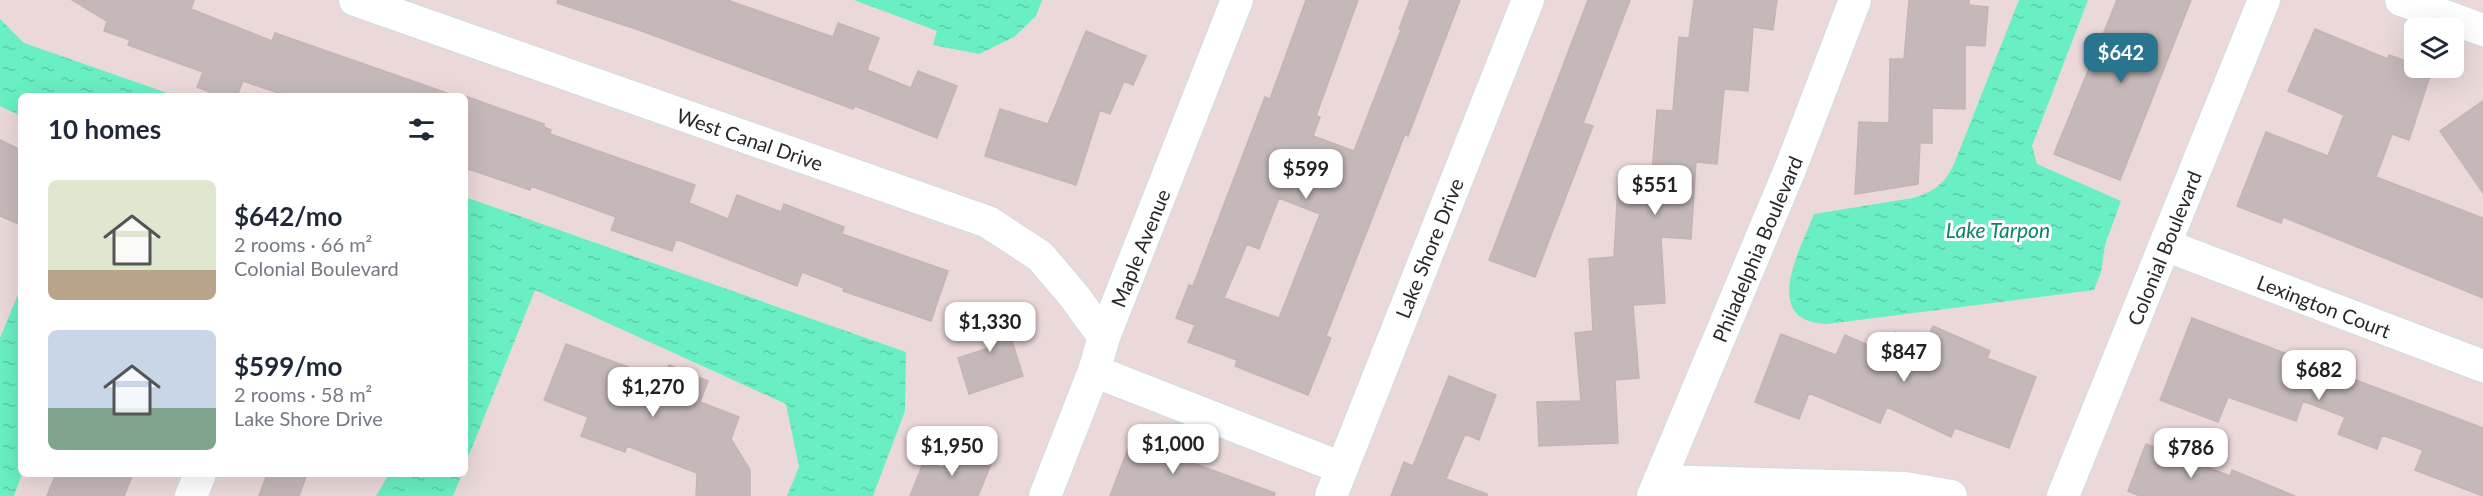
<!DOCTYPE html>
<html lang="en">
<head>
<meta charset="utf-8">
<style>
	:root { --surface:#fff; --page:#f2f2f3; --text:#1f2937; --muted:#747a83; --accent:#29748f }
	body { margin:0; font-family:Lato,sans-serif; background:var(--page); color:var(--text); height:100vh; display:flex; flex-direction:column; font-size:22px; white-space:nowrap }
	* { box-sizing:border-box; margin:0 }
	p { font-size:20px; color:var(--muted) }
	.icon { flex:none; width:33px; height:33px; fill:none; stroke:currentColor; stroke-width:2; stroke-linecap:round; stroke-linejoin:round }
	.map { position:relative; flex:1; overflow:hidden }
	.sheet { position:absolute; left:18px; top:93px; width:450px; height:384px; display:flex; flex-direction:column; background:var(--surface); border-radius:9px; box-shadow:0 6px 24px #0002 }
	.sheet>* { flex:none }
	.controls { position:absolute; left:2404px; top:18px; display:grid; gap:12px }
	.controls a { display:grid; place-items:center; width:60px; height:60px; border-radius:9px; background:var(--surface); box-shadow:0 6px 24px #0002; font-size:30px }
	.price { position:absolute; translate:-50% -51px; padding:0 14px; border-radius:12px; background:#fff; color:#222; font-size:20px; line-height:39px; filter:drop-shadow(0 2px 3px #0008) }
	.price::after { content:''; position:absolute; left:50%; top:36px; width:18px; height:14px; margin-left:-9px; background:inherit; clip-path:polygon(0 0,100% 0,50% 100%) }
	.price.current { background:var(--accent); color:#fff }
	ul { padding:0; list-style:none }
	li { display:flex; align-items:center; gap:18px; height:150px; padding:0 30px }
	li span { display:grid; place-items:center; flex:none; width:168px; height:120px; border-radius:9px; color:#555 }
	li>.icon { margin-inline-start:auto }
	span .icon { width:72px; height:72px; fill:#fffc; stroke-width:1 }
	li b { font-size:26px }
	h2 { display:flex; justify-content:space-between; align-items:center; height:72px; padding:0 30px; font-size:26px }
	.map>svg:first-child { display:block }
	.water { fill:url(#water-ripples) }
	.building { fill:#c5b8b8; stroke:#c6b4b3; stroke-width:1.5; fill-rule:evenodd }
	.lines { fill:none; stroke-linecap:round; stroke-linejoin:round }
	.minor-casing { stroke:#cedde1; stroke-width:34 }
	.minor { stroke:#fff; stroke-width:32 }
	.labels { text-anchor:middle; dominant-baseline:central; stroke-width:6; stroke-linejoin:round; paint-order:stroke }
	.street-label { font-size:20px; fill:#282828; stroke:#fff }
	.water-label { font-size:21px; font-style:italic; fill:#0d8465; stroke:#fff }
</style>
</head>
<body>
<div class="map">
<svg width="2483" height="496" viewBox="0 0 2483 496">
	<defs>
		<pattern id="water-ripples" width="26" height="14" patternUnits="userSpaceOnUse" patternTransform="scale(1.5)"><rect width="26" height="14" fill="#69efc3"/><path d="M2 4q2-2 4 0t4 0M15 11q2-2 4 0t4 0" fill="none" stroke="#5bcda8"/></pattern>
	</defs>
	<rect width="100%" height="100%" fill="#ebd9d9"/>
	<path class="water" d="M854,0H1042L1036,16L1014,37L979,54L933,45L937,31Z
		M2019,0H2088L2032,146L2037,164L2121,201L2105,245L2101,272L2094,290L1827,324C1759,322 1801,248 1814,214L1913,198C1933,192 1945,184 1954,164Z
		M0,19L24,43L176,96H21V116L0,106Z
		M465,197L906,352L905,411L873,496H787L799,467L786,404L535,290L465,465Z
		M21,287L22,474L14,496H0V338Z
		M389,474H462L453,496H376Z"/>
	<path class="building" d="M72,0H194L191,9L272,41L275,33L447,93L446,96H287L243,81L237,96H219L197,87L203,72L128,45L130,40L104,31L107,21Z
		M558,0H727L833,37L838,23L879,38L867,70L911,88L918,71L957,86L937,138L855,106L853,109L639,30L557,3Z
		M1306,0H1358L1316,116L1320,117L1313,136L1354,151L1401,30L1399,29L1410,0H1460L1408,136L1405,134L1326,336L1331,338L1308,395L1235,366L1237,360L1188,342L1195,325L1176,318L1189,285L1193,286L1265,97L1270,99ZM1279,198L1320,214L1279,318L1224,298L1247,244L1259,249Z
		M1588,0H1630L1583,123L1593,126L1535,277L1489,260Z
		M1694,0H1777L1773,30L1753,27L1748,91L1724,89L1717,164L1696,162L1691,239L1661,237L1665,303L1633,305L1639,378L1615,380L1618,443L1539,446L1537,402L1581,401L1575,333L1593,331L1589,259L1614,257L1618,185L1651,187L1657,110L1673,111L1679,37L1689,38Z
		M1909,0H1969V5L1988,7L1985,46L1965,45V109L1932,108V143H1920L1918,184L1855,194L1859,122L1889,123L1890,59H1904Z
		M2117,0H2191L2120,180L2054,154Z
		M2315,29L2388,59L2389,55L2415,64V68L2432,70L2409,140L2392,134L2376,177L2483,218V298L2283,217L2281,223L2237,206L2266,132L2328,156L2344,115L2288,91Z
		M1086,31L1146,56L1133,85L1124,81L1110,114L1100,110L1076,185L985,156L1000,109L1048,124Z
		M465,96L544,124V127L551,130L550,134L695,185L689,203L728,219L737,195L781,212L784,204L844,227L842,234L948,271L931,321L843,291L844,288L802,272L797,286L676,239L672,251L611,230L616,217L531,186L530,190L465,168Z
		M2483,101V193L2440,131Z
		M0,140L21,150V225L0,216Z
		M1001,306L1023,376L969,394L958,358L998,345L971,336L965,317Z
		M2192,318L2483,428V496L2415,470L2423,450L2382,435L2377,449L2338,434L2345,417L2303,401L2296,421L2228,397L2218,422L2160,400Z
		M1933,326L1990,351L1987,358L2036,377L2009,448L1955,428L1951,437L1887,407L1880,423L1809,393L1799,419L1755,402L1781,334L1836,355L1845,335L1886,353L1895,332L1924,345Z
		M566,344L663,380L669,365L708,381L700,402L739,417L731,439L750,470V496H696L697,473L627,446L625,452L581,436L588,417L544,400Z
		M1449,376L1496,395L1479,440L1465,434L1446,479L1487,494V496H1391L1404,462L1413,466Z
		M1134,433L1190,454L1187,461L1275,493L1274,496H1110Z
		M2146,444L2230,476L2232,470L2295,496H2140L2128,491Z
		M951,449L991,464L978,496H910L924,461L943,468Z
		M56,474H133L124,496H47Z
		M267,474H307L299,496H259Z"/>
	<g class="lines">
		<g class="minor-casing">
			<path id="minor" d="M355,0L988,222L1040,256L1074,296L1104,337
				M2401,0L2483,30
				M2165,245L2483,366
				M1094,371L1342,468
				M1659,481L1905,488L1951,496
				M191,496L200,474
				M1045,496L1094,371L1104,337L1237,0
				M1331,496L1528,0
				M1653,496L1791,167L1855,0
				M2063,496L2264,0"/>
		</g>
		<use href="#minor" class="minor"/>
	</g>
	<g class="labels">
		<g class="street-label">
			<text transform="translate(750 139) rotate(19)">West Canal Drive</text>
			<text transform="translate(1140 248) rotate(-68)">Maple Avenue</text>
			<text transform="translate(1429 248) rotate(-68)">Lake Shore Drive</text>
			<text transform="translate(2164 248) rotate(-68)">Colonial Boulevard</text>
			<text transform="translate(1757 249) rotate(-67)">Philadelphia Boulevard</text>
			<text transform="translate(2324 306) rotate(21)">Lexington Court</text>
		</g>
		<g class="water-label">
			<text x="1998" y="229">Lake Tarpon</text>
		</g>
	</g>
</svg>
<div class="controls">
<a><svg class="icon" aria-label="layers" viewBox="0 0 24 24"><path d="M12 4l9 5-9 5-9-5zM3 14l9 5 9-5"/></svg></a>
</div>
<b class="price current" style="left:2121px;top:84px">$642</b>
<b class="price" style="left:1306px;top:200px">$599</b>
<b class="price" style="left:1655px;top:216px">$551</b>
<b class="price" style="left:990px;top:353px">$1,330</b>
<b class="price" style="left:1904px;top:383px">$847</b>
<b class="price" style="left:2319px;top:401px">$682</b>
<b class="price" style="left:653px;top:418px">$1,270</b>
<b class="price" style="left:1173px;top:475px">$1,000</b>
<b class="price" style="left:952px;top:477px">$1,950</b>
<b class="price" style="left:2191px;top:479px">$786</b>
<section class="sheet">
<h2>10 homes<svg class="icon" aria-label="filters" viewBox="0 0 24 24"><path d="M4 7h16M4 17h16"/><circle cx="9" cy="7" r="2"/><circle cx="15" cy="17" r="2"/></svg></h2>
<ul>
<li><span style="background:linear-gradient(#dfe7d0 75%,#b9a48a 0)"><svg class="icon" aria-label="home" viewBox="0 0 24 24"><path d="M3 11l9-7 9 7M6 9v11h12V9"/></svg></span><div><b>$642/mo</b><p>2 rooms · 66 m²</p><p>Colonial Boulevard</p></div></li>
<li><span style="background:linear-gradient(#c9d6e8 65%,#7fa58c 0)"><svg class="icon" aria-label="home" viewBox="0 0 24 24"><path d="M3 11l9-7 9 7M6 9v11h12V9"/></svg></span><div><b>$599/mo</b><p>2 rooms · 58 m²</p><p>Lake Shore Drive</p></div></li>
</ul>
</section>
</div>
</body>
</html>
